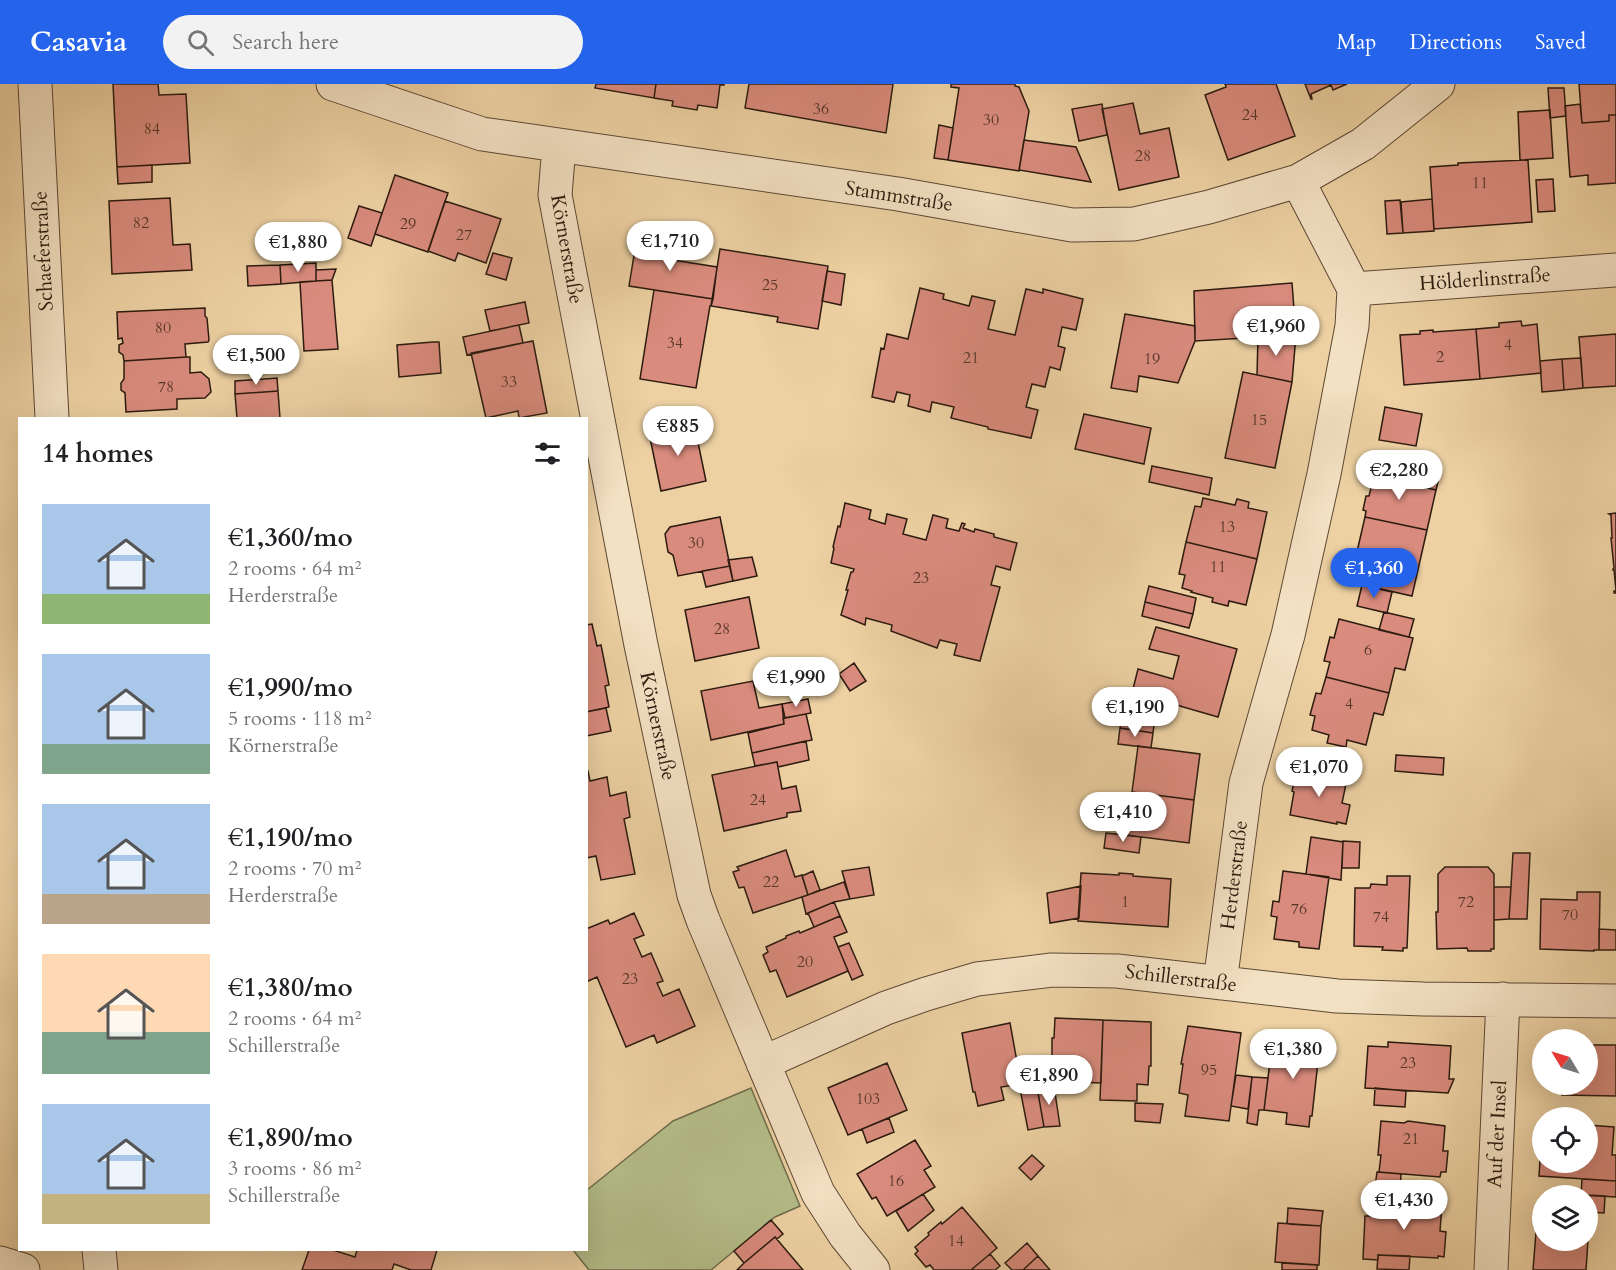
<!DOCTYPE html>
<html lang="en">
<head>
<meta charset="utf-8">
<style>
	:root { --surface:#fff; --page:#f2f2f2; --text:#202124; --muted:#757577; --accent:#2563eb }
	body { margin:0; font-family:Cardo,serif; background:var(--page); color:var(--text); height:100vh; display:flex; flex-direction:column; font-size:22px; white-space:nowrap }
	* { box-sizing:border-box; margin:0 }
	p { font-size:20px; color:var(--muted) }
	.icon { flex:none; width:33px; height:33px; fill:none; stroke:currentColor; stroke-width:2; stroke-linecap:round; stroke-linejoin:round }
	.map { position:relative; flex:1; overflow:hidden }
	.side { position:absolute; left:18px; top:333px; width:570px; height:834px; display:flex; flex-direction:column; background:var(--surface); border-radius:0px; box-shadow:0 6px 24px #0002 }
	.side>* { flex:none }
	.needle { width:39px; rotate:308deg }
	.tools { position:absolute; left:1532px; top:945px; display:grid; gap:12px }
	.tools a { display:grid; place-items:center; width:66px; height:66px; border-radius:50%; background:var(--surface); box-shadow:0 6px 24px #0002; font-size:30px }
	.price { position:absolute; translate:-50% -51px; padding:0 14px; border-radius:21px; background:#fff; color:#222; font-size:20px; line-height:39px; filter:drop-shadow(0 2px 3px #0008) }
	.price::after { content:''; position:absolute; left:50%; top:36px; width:18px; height:14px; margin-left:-9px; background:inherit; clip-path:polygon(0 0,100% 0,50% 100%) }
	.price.active { background:var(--accent); color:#fff }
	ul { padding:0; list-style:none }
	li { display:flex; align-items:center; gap:18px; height:150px; padding:0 24px }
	li span { display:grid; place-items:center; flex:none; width:168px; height:120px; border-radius:0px; color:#555 }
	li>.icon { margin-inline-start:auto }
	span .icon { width:72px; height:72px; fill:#fffc; stroke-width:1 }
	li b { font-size:26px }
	h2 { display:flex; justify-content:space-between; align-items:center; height:72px; padding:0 24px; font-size:26px }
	header { display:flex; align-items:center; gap:36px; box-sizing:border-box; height:84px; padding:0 30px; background:var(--accent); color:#fff }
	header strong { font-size:28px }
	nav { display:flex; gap:33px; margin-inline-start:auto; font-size:21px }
	.search { width:420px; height:54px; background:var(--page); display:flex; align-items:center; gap:15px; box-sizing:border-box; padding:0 21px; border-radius:33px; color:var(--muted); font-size:22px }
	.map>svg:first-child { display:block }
	.green { fill:#b4bd89; stroke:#706c4c; stroke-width:1.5 }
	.building { fill:#d98b7d; stroke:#2c1b0f; stroke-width:1.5 }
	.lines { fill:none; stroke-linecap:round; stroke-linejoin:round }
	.minor-casing { stroke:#5c4834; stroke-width:35 }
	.minor { stroke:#f3e1c3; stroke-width:33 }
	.labels { text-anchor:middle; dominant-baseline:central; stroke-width:5; stroke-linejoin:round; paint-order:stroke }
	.number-label { font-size:16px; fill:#57372a }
	.street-label { font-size:20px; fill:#2c1b0f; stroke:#f3e1c3 }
</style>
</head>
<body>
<header>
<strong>Casavia</strong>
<div class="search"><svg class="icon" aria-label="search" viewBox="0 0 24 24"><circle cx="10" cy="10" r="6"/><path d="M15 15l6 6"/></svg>Search here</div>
<nav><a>Map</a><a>Directions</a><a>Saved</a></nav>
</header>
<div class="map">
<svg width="1616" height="1186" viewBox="0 0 1616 1186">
	<rect width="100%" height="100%" fill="#edd1a3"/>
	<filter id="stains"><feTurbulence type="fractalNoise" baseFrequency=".00333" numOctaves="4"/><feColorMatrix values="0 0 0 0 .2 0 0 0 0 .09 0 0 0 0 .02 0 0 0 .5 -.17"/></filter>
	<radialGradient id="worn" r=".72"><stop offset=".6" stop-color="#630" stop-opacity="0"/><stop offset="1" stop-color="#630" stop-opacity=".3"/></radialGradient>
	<path class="green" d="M751,1004L800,1122L775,1133L711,1186H589L573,1166H586L587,1106L673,1037Z"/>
	<path class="building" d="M113,0H158L159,11L186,10L190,79L117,83Z
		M596,0H656L654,14L595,4Z
		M656,0H724V1H720L717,24L698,21L697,26L672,22L673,17L654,14Z
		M749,0H893L886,49L745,24Z
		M951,0H1015V2L1019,3L1029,27L1019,87L948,76L959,4L951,3Z
		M1225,0H1276L1295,52L1228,76L1205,11L1226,3Z
		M1305,0H1347L1333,6L1331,1L1311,10L1312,15H1311Z
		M1579,0H1616V31H1609V37L1582,39Z
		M1548,4H1564L1566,32L1550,34Z
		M1133,19L1140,50L1169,44L1179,93L1119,106L1102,25Z
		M1102,20L1107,51L1079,57L1072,25Z
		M1580,20L1582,39L1609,37V31H1616V99L1588,101V91L1570,93L1565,22Z
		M1550,26L1553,74L1520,76L1518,28Z
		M939,41L953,44L948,76L934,74Z
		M1024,56L1076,63L1091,98L1019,86Z
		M1528,76L1532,138L1434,145L1430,83L1458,81V79Z
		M152,81V98L118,100L117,83Z
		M395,91L448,109L428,168L375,150Z
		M1553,95L1555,127L1538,128L1536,96Z
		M170,114L173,161L190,160L192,186L112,190L109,117Z
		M1432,115L1434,147L1403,149L1401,118Z
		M1400,116L1403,149L1387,150L1385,117Z
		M445,117L501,135L486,179L458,169L455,177L428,167Z
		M359,122L382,129L371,162L348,154Z
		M637,153L669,158L666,175L717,183L713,215L629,202Z
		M720,165L828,182L818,245L777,238L778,233L711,222Z
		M493,169L512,174L506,196L486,190Z
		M316,179V197L281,200L280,181Z
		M280,181L281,200L248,202L247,182Z
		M336,185L332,196L316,197V186Z
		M827,187L845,190L841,221L822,217Z
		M332,196L338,265L304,267L300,198Z
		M1292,199L1296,251L1195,257L1194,207Z
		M920,204L944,210L943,215L969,222L972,212L995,217L988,245L1015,251L1026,205L1043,209V205L1083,215L1076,246L1062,243L1058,262L1065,264L1060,286L1050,283L1045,303L1032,300L1026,323L1038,326L1031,354L988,345V343L951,334L954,323L932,318L930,328L908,322L910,311L897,308L894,318L872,313L881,264L884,265L887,250L908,255Z
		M654,206L713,215L711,222H710L696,304L640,295Z
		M525,218L529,239L490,247L485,226Z
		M205,224V232L207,234L209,256L208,258L185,260L186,273L124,277L123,271L119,268V261L123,259L122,254L118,255L117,228Z
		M1125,230L1195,242V257L1178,299L1139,292L1137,308L1111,304Z
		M1521,237L1522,242L1537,240L1541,289L1480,295L1476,245L1499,243V239Z
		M519,241L523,259L467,271L463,253Z
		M1476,245L1480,295L1404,301L1400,251L1420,250V247L1433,246V248Z
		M1616,250V302L1583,304L1579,253Z
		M1296,251L1292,298L1257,291L1258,253Z
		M533,257L547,329L519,334L518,327L486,334L471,269Z
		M433,258H439L441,289L399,293L397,261Z
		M186,273H190V289L201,288L209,295L211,308L205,314L177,315V325L126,328L125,309L121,306V299L124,295V277Z
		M1581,274L1583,304L1564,306L1562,275Z
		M1562,275L1564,306L1542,308L1540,277Z
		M1243,288L1292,298L1275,384L1225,374Z
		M277,294L278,307L235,310V297Z
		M278,307L280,334H237L235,310Z
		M1385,323L1422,330L1416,362L1379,356Z
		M1084,330L1151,344L1144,380L1075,365Z
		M694,339L706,397L661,407L649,349Z
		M1414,379L1441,385L1436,406L1410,400Z
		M1152,382L1212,394L1209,411L1149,398Z
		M1376,385L1412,393L1410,400L1436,406L1427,446L1365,433L1366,427L1363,426L1366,412H1369Z
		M1203,414L1235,421L1237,415L1249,418L1248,424L1267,428L1257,475L1186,458L1195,422L1201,423Z
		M845,419L871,426L869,435L885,440L887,430L907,435L903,450L926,456L933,431L948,435L946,444L959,447L962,439L965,440L963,444L974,448L975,445L994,450V453L1017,459L1010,486L996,482L991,501L1000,503L980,577L954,571L957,560L940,556L937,564L891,547L892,541L866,534L865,541L841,531L848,506H846L851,488H853L854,485L831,479L834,464L833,463L838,442L840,443Z
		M1616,429V509H1614V507H1616L1614,486H1613V485L1614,484L1611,454H1612L1611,431L1609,430Z
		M720,433L730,482L678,492L673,471L668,468L665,450L670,443Z
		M1365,433L1427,446L1412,512L1350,498Z
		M1186,458L1257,475L1246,521L1229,517L1228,522L1212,518L1213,514L1191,508L1192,507L1182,504L1185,491L1179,490Z
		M752,473L757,492L733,497L728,476Z
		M730,482L733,497L706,503L702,487Z
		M1362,501L1392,508L1387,529L1357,522Z
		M1149,502L1196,514L1193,530L1145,518Z
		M749,513L759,564L695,577L685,526Z
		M1145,518L1193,530L1189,544L1142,532Z
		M1384,528L1414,535L1409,553L1379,546Z
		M1339,535L1413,554L1405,586L1395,584L1389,609L1326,593L1330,578L1324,577L1330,553L1334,554Z
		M592,540L597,562L601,561L609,601L605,602L609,623L586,628V541Z
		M1156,543L1237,565L1218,633L1166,618L1131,613L1138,585L1173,595L1179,572L1149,565Z
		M854,579L866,597L850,607L839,590Z
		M1326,593L1389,609L1383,631L1374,629L1366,661L1347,656L1346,663L1327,659L1329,651L1312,646L1315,632L1310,631L1316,609L1321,610Z
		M753,597L759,624L782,620L784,640L711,656L701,607Z
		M1124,613L1157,617L1153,649L1120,644Z
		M808,615L811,629L785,634L782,620Z
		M606,624L611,647L586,652V628Z
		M806,630L812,656L752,669L748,649L784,640L783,634Z
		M1120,644L1153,649L1151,664L1118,660Z
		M806,657L809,676L778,683L777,678L755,682L752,669Z
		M1138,662L1200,670L1194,716L1132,708Z
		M1307,671L1348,680L1345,695L1304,687Z
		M1396,671L1444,674L1443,691L1395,687Z
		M777,678L782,705L796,702L801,727L787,729V733L724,747L712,691Z
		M1299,685L1347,695L1342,719L1350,721L1346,740L1337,738V740L1290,731L1294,708L1292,707L1296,689H1298Z
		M588,687L590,697L607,693L610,712L626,708L630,733L624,735L635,790L601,796L596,772L586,774V688Z
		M1132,708L1194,716L1189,759L1126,751Z
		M1106,749L1141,753L1139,769L1104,764Z
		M1311,753L1343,758L1341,796L1306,790Z
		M1343,757L1360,758L1359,784H1342Z
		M786,766L795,793L802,791L808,811L753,829L744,803L739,804L733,788L739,786L737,783Z
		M1513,769H1530L1527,835H1509Z
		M869,783L874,811L850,815L842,787Z
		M1445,783H1488L1494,790V865H1491V867H1468L1467,864L1437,865L1436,828H1438V790Z
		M813,787L820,806L808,811L802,792Z
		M1283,787L1329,793L1319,865L1299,863V858L1274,855L1277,833L1271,832L1273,817L1279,818Z
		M1081,789L1119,791V789L1133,790V792L1171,795L1168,843L1078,837Z
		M1387,792H1410L1407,864H1403V867L1382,866L1383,863L1354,862L1355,804H1370L1371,800L1387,801Z
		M844,798L850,815L834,818L806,830L802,813Z
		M1081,802L1079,834L1050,839L1047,809Z
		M1494,803H1511L1509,835L1494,836Z
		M1577,808H1600L1599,866H1594V867L1540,865L1541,815L1577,816Z
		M834,818L840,832L814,843L808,829Z
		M634,829L644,851L634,855L642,873L651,869L663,897L657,899L663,912L679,905L695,942L657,959L654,951L626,963L597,893L586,898V845L608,836L610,840Z
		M840,832L847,848L834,853L848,887L787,913L776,886L770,888L763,871L768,868L766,863L786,854V852L799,847L800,849Z
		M1599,845L1616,846V866H1599Z
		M849,859L863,891L852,896L838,863Z
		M1055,934L1103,936L1101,999L1052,997V954H1054Z
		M1103,936L1151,938V982H1149L1148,1001L1137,1000V1017L1100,1016Z
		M1010,939L1021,1000L1001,1003L1004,1016L978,1022L975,1008H973L962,949Z
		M1188,942L1241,949L1229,1037L1185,1032L1188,1011L1179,1009L1183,980H1181Z
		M1273,953L1320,959L1312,1032H1310L1309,1043L1286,1040L1287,1029L1264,1026Z
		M1388,958L1451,962L1449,995H1454L1448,1009L1365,1004L1368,962L1388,963Z
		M1587,961H1616V1012L1562,1011L1563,1000H1587Z
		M887,979L907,1026L848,1051L828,1004Z
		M1236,991L1252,993L1248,1025L1231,1022Z
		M1252,993L1268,994L1264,1026H1259L1257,1041L1247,1039Z
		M1054,1002L1060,1042L1044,1043L1037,1003Z
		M1037,1003L1044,1043L1028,1046L1020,1005Z
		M1375,1004L1406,1007L1405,1023L1374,1021Z
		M1135,1019L1163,1020L1160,1039L1135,1037Z
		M889,1034L894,1048L867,1059L862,1045Z
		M1381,1037L1404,1039L1408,1037L1445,1042L1443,1067H1448L1446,1088H1441L1440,1093L1379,1088L1381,1071H1378Z
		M1587,1041L1614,1043L1612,1071H1616V1097L1539,1092L1542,1047V1078H1587Z
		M915,1056L931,1082L924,1086L935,1103L887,1132L876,1113L872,1115L857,1090Z
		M1032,1071L1044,1082L1031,1096L1019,1084Z
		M1377,1088L1401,1090L1400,1105L1375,1103Z
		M1582,1095L1616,1097V1113L1581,1111Z
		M923,1110L934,1126L908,1147L896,1127Z
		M1565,1110L1605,1112L1604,1129L1590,1128V1126H1587V1112H1565Z
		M1374,1116L1442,1120L1440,1147L1446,1148L1444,1173L1438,1172V1174L1378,1171V1176L1363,1175L1365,1132H1373Z
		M962,1123L997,1164L971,1186H934L930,1181L926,1183L915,1170L918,1167L915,1163L929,1151L928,1149L941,1138L942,1140Z
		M1538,1123H1542V1156H1587V1126H1590L1586,1186H1533Z
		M1288,1124L1323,1127L1321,1142L1287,1140Z
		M771,1136L783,1150L777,1155L775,1153L744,1179L734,1167Z
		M1278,1139L1321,1142L1319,1181L1275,1178Z
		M775,1153L803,1186H737L744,1179Z
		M1027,1159L1038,1172L1023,1186H1012L1005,1179Z
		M309,1166H333L355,1173L357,1166H437L431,1186H411L394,1180L392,1186H302Z
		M990,1170L1000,1182L995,1186H971Z
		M1378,1171L1410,1172L1409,1186L1377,1185Z
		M1038,1172L1050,1186H1023Z
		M1282,1179L1317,1181V1186H1282Z"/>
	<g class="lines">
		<g class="minor-casing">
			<path id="minor" d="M35,0L52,334
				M333,0L482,50L898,110L1072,141L1134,140L1209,123L1298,97L1363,60L1438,0
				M559,62L555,111L641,561L694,811L703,836L818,1109L845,1151L873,1186
				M1354,205L1616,186
				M1220,899L1246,699L1288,551L1324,390L1352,242L1354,205L1298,97
				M763,979L886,924L926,910L977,895L1052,886L1117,887L1337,912L1424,915L1616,917
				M99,1166L101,1186
				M0,1179L23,1186
				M1491,1186L1503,915"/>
		</g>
		<use href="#minor" class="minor"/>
	</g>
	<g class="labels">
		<g class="number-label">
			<text x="821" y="25">36</text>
			<text x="1250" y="31">24</text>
			<text x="991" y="36">30</text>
			<text x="152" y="45">84</text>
			<text x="1143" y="72">28</text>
			<text x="1480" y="99">11</text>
			<text x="141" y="139">82</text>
			<text x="408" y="140">29</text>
			<text x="464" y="151">27</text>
			<text x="770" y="201">25</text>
			<text x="163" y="244">80</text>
			<text x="675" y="259">34</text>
			<text x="1508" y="261">4</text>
			<text x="1440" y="273">2</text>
			<text x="971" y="274">21</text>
			<text x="1152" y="275">19</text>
			<text x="509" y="298">33</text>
			<text x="166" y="303">78</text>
			<text x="1259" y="336">15</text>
			<text x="1227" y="443">13</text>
			<text x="696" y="459">30</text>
			<text x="1218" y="483">11</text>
			<text x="921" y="494">23</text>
			<text x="722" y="545">28</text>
			<text x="1368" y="566">6</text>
			<text x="1349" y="620">4</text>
			<text x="758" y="716">24</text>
			<text x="771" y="798">22</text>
			<text x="1125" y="818">1</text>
			<text x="1466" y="818">72</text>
			<text x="1299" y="825">76</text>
			<text x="1570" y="831">70</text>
			<text x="1381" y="833">74</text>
			<text x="805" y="878">20</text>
			<text x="630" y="895">23</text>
			<text x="1408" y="979">23</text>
			<text x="1209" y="986">95</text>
			<text x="868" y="1015">103</text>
			<text x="1411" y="1055">21</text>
			<text x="896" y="1097">16</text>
			<text x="956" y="1157">14</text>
		</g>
		<g class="street-label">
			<text transform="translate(899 112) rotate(9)">Stammstraße</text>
			<text transform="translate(567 165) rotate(80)">Körnerstraße</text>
			<text transform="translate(43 167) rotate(-93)">Schaeferstraße</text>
			<text transform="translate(1485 195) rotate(-4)">Hölderlinstraße</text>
			<text transform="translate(658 642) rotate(78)">Körnerstraße</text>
			<text transform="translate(1234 791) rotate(-83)">Herderstraße</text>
			<text transform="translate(1181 894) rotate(7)">Schillerstraße</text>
			<text transform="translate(1497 1050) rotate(-87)">Auf der Insel</text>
		</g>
	</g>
	<rect width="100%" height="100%" filter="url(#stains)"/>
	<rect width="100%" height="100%" fill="url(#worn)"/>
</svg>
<div class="tools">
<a><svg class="needle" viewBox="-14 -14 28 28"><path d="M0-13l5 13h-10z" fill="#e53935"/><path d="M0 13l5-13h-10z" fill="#757577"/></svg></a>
<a><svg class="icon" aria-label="locate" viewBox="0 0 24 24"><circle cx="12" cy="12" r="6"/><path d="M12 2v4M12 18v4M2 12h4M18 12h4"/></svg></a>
<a><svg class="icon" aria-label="layers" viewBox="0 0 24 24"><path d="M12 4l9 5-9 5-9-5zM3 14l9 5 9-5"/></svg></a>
</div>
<b class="price" style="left:670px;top:188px">€1,710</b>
<b class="price" style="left:298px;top:189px">€1,880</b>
<b class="price" style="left:1276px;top:273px">€1,960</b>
<b class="price" style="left:256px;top:302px">€1,500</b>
<b class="price" style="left:678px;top:373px">€885</b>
<b class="price" style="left:1399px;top:417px">€2,280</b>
<b class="price active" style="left:1374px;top:515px">€1,360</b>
<b class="price" style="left:796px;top:624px">€1,990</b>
<b class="price" style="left:1135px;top:654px">€1,190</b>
<b class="price" style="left:1319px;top:714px">€1,070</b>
<b class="price" style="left:1123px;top:759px">€1,410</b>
<b class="price" style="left:1293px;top:996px">€1,380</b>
<b class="price" style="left:1049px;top:1022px">€1,890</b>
<b class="price" style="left:1404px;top:1147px">€1,430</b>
<section class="side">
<h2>14 homes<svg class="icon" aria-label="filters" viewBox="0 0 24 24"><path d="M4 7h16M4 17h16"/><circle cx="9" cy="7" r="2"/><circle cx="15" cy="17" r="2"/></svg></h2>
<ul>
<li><span style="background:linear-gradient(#a9c7e8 75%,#8fb573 0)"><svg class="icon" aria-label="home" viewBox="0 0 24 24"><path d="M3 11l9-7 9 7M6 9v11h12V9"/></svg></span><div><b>€1,360/mo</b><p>2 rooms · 64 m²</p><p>Herderstraße</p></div></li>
<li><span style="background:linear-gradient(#a9c7e8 75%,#7fa58c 0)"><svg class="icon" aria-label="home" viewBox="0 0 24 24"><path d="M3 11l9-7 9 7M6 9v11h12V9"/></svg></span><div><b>€1,990/mo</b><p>5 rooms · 118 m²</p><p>Körnerstraße</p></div></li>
<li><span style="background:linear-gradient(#a9c7e8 75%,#b9a48a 0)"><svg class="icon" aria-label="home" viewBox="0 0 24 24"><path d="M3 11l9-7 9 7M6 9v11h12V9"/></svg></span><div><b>€1,190/mo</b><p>2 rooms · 70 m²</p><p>Herderstraße</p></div></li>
<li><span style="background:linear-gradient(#ffd9b3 65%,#7fa58c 0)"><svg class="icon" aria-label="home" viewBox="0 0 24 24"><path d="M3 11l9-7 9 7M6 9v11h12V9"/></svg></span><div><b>€1,380/mo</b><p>2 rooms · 64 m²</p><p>Schillerstraße</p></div></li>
<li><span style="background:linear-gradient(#a9c7e8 75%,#c2b280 0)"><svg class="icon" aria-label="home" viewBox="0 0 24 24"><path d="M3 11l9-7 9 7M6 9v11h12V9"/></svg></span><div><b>€1,890/mo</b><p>3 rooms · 86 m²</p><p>Schillerstraße</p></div></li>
</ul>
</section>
</div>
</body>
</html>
